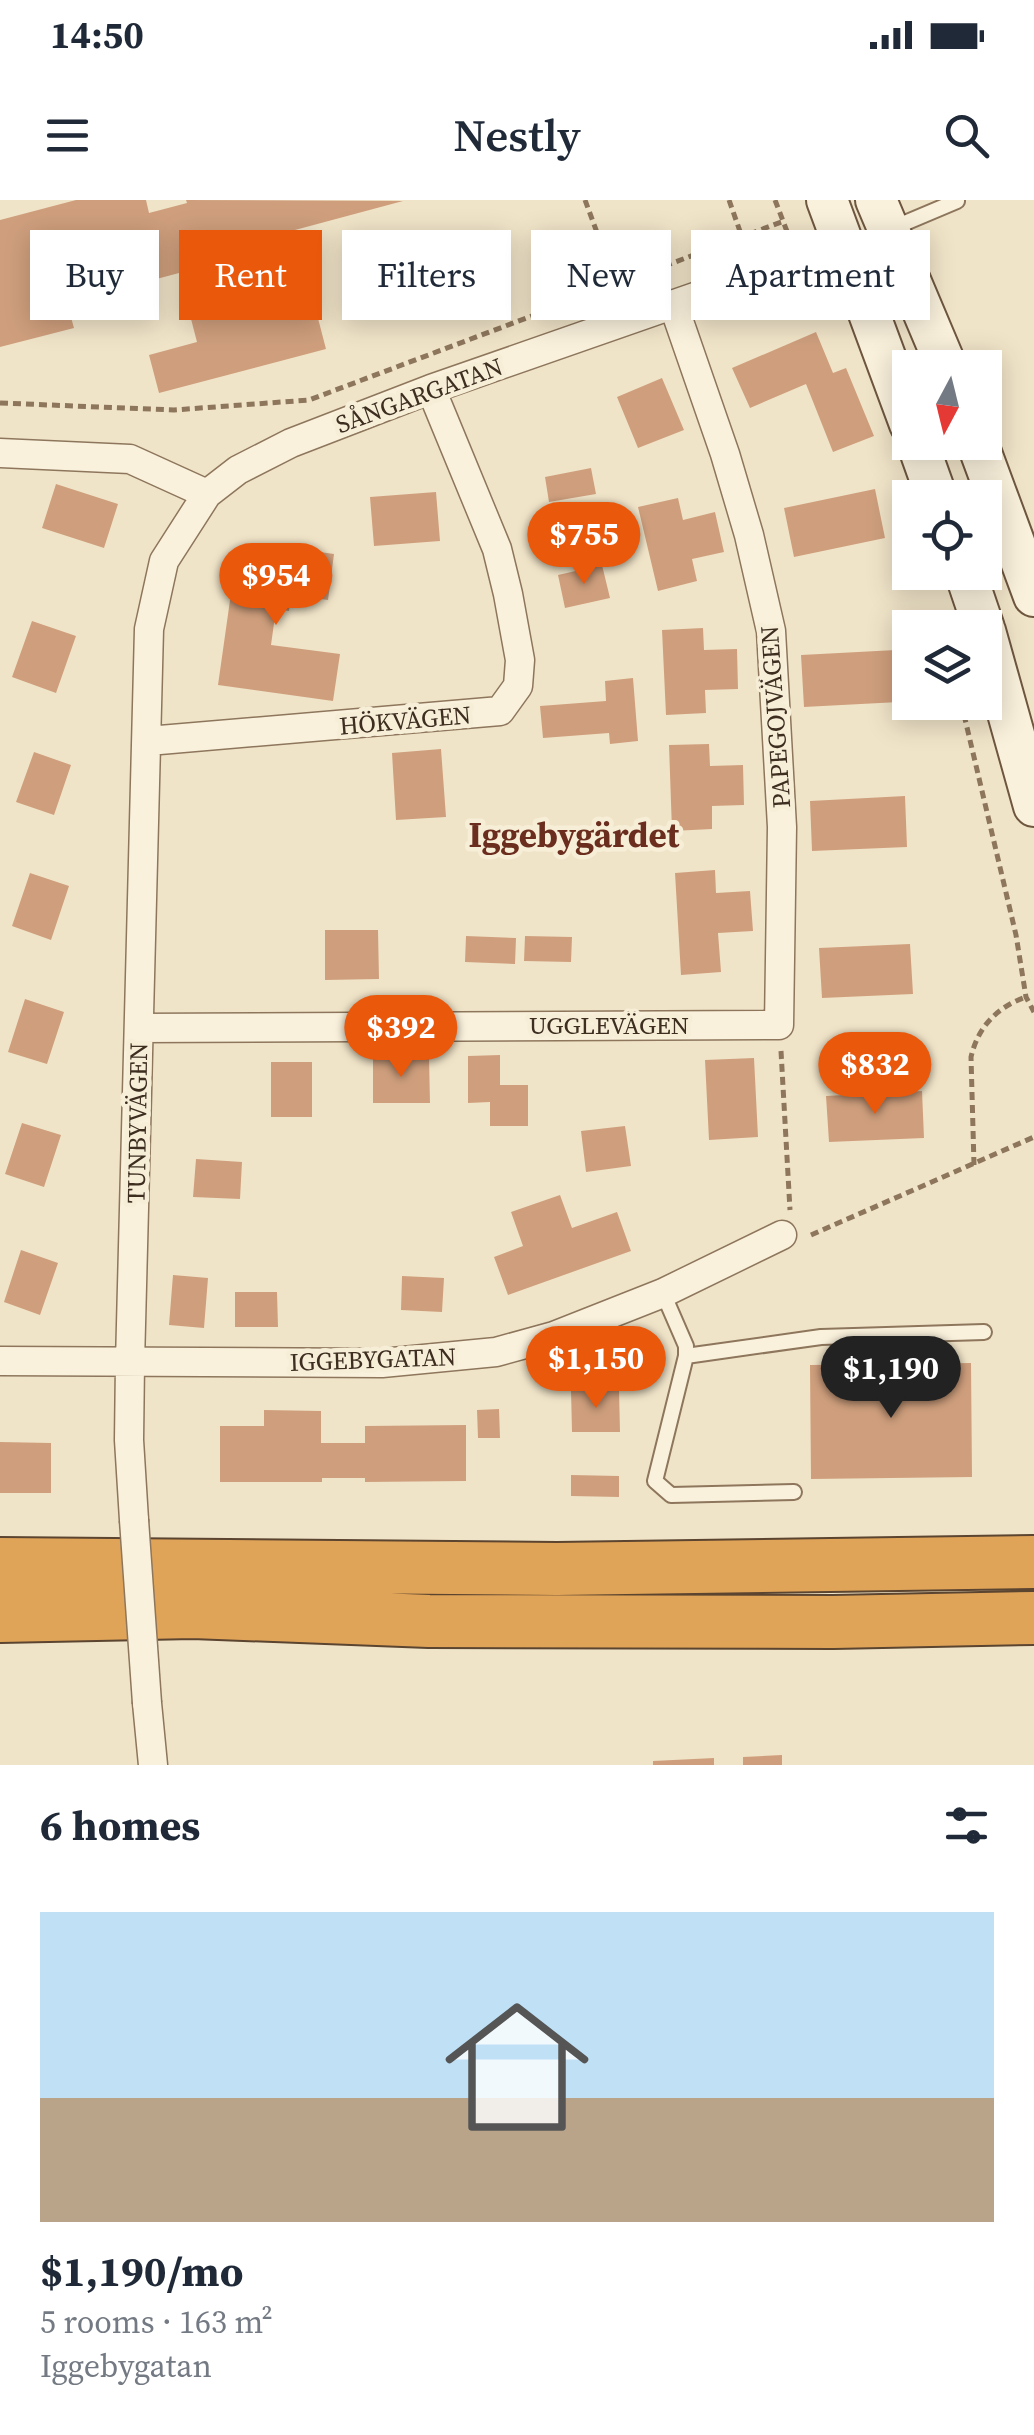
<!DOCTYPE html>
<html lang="en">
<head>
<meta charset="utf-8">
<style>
	:root { --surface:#fff; --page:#f6f6f7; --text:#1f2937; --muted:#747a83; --accent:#ea580c }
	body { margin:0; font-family:"Source Serif 4",serif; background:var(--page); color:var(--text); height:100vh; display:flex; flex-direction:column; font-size:38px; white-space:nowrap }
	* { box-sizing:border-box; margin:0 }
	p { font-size:32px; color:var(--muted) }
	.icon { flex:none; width:55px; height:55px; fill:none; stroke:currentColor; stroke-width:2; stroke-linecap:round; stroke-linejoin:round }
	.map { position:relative; height:1565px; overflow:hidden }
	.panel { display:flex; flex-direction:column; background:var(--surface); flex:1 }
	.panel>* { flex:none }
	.guide { position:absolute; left:30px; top:30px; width:975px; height:90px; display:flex; gap:20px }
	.needle { width:65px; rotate:187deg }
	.controls { position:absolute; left:892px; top:150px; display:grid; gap:20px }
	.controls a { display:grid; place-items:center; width:110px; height:110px; border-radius:0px; background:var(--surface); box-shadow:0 5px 25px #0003; font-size:50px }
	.price { position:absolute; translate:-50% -85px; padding:0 22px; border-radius:35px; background:var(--accent); color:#fff; font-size:32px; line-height:65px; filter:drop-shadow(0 2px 5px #0008) }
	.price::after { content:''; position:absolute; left:50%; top:60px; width:30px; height:22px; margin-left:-15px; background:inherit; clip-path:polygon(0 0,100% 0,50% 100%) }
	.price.active { background:#222; color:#fff }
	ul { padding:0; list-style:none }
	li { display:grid; align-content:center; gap:20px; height:530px; padding:0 40px }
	li span { display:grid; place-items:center; height:310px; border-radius:0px; color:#555 }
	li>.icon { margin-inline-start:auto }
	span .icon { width:180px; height:180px; fill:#fffc; stroke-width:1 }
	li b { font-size:42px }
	h2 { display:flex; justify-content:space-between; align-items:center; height:120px; padding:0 40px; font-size:42px }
	.chip { padding:0 35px; border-radius:0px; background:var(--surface); box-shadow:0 5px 25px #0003; font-size:35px; line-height:90px }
	.chip.active { background:var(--accent); color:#fff }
	.status { display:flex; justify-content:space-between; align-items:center; height:70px; padding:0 50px; background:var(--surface); direction:ltr }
	.status svg { height:28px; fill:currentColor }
	header { display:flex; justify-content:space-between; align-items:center; height:130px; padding:0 40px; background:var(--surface); font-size:45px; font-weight:600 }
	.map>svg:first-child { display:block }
	.building { fill:#cf9f7d }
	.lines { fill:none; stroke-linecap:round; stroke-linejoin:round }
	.lane-casing { stroke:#8d765c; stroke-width:18 }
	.street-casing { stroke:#8d765c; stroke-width:31 }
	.secondary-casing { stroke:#6f573f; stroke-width:44 }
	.highway-casing { stroke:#5b4430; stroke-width:56 }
	.path { stroke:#8d765c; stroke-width:5; stroke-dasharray:8 5; stroke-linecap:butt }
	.lane { stroke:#faf1dc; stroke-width:14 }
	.street { stroke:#faf1dc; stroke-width:28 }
	.secondary { stroke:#faf1dc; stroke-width:40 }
	.highway { stroke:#e0a458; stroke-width:52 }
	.street-bridge-casing { stroke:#8d765c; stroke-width:31; stroke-linecap:butt }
	.street-bridge { stroke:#faf1dc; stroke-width:28 }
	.labels { text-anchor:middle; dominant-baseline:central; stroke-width:9; stroke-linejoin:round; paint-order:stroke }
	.street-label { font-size:25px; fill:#3d2e20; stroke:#f7eed8 }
	.district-label { font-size:35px; font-weight:bold; fill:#6b2e1e; stroke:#f7eed8 }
</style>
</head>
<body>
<div class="status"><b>14:50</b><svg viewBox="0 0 49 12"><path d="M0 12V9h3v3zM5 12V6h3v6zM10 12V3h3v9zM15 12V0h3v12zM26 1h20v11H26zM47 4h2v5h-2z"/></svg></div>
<header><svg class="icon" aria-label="menu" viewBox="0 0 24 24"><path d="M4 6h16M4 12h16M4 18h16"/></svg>Nestly<svg class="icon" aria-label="search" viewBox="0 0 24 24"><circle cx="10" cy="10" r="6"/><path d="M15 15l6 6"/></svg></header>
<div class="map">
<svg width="1034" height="1565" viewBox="0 0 1034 1565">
	<rect width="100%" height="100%" fill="#f0e4c8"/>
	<path class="building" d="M76,0H146L149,13L187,3L186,0L403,1L295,30L326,149L159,193L149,155L197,142L179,73L67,103L74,128L0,147V20Z
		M816,132L833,173L846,168L874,236L833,252L806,184L750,208L732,168Z
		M662,178L684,230L638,248L617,197Z
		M591,268L596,294L549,302L545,277Z
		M56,284L118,304L104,348L42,328Z
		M875,289L885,338L794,357L784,308Z
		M436,292L440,341L374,346L370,297Z
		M678,298L683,320L715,312L724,352L692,359L697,381L658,391L638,307Z
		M291,348L334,354L328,400L291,395L289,411L276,409L271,445L340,454L333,501L218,485L236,358L289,366Z
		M602,365L610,398L565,408L558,375Z
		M32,421L76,436L56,493L12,477Z
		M703,428L704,450L737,449L738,489L705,490L706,513L666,515L662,430Z
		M896,450L899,502L804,507L801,455Z
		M633,478L638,541L610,544L609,533L543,538L540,506L606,501L605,481Z
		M709,544L710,566L743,565L744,605L712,606V629L672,631L669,545Z
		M441,549L446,617L396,620L392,553Z
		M34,552L71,565L54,615L16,602Z
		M905,596L907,647L812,651L810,601Z
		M715,670L716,693L750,691L753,731L718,733L721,772L681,775L675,673Z
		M30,673L69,686L51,740L12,726Z
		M325,730H378L379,779L325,780Z
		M466,736L516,738L515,764L465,762Z
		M525,736L572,737L571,762L524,761Z
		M910,744L913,794L822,798L819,748Z
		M25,799L64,812L47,864L8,852Z
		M500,855V885H528V926H490V902L468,903V856Z
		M429,857L430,903H373V858Z
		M754,858L758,937L709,940L705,860Z
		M271,862H312V917H271Z
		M922,891L924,938L829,942L826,896Z
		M22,923L61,935L44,987L5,974Z
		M625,926L631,966L586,972L581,931Z
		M196,959L242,962L240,999L193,997Z
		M560,995L572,1028L617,1012L631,1051L508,1095L494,1057L523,1046L511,1012Z
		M21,1050L58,1063L40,1115L4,1102Z
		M173,1075L208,1078L204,1128L169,1125Z
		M402,1076L444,1078L442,1112L401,1110Z
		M235,1092H277L278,1127H235Z
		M971,1163L972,1277L811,1279L810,1165Z
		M571,1190H619L620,1232H572Z
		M499,1209L500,1238H478L477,1210Z
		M264,1210L321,1211V1243H365V1226L466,1225V1281L365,1282V1278H322V1282H220V1226H264Z
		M0,1242L51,1243V1293H0Z
		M571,1275L619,1276V1297L571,1296Z
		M782,1555V1565H743V1557Z
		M714,1558V1565H653V1561Z"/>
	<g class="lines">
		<g class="lane-casing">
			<path id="lane" d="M893,28L957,1
				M663,1093L686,1146V1156L655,1281L671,1295L794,1292
				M686,1156L821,1137L984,1132"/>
		</g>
		<g class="street-casing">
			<path id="street" d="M0,253L130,259L207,294
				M148,541L500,511L518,486L520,460L508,394L497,349L431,189
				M139,828L779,825L782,627L771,431L749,335L725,254L673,104
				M0,1161L382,1163L496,1152L554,1136L663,1093L782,1035
				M134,1320L129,1240L130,1163L149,429L164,361L207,294L238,270L291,243L431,189L844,45
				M147,1503L153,1565"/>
		</g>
		<g class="secondary-casing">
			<path id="secondary" d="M827,0L910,224
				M876,0L947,168
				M917,242L937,298
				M977,242L1034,396
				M965,372L984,428
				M985,431L1034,606"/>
		</g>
		<g class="highway-casing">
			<path id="highway" d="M0,1364L557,1369L1034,1362
				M0,1416L193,1412L429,1421L833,1422L1034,1418"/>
		</g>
		<path class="path" d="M585,0L616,84
			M729,0L742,37
			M775,0L788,34
			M807,87L811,97L831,117
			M0,203L174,210L309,200L784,21
			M961,502L1016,735L1026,797L1034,812
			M781,851L790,1010
			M974,965L971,857C978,827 997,807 1026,797
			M811,1035L1034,937"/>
		<use href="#lane" class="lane"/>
		<use href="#street" class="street"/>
		<use href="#secondary" class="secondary"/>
		<use href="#highway" class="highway"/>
		<g class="street-bridge-casing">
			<path id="street-bridge" d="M134,1320L147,1503"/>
		</g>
		<use href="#street-bridge" class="street-bridge"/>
	</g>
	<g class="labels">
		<g class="street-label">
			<text transform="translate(419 195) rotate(-20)">SÅNGARGATAN</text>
			<text transform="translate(775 517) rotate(-94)">PAPEGOJVÄGEN</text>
			<text transform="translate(405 520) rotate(-5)">HÖKVÄGEN</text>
			<text x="609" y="825">UGGLEVÄGEN</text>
			<text transform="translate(137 923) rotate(-89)">TUNBYVÄGEN</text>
			<text transform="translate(373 1159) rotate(-2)">IGGEBYGATAN</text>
		</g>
		<g class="district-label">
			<text x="574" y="635">Iggebygärdet</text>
		</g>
	</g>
</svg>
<div class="controls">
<a><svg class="needle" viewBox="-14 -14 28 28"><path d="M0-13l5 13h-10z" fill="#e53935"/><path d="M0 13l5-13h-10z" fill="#747a83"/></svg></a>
<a><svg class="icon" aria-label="locate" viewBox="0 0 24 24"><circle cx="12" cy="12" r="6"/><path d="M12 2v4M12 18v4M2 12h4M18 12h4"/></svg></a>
<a><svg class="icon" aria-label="layers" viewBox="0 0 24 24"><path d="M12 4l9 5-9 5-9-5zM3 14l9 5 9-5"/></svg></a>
</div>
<b class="price" style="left:584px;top:387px">$755</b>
<b class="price" style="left:276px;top:428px">$954</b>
<b class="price" style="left:401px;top:880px">$392</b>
<b class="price" style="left:875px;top:917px">$832</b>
<b class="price" style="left:596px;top:1211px">$1,150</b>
<b class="price active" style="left:891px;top:1221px">$1,190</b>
<div class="guide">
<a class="chip">Buy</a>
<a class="chip active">Rent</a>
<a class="chip">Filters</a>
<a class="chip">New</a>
<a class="chip">Apartment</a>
</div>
</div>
<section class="panel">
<h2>6 homes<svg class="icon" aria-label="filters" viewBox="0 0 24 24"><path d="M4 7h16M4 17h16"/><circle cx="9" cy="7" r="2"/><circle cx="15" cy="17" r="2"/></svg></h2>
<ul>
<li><span style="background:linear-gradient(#bfe0f5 60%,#b9a48a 0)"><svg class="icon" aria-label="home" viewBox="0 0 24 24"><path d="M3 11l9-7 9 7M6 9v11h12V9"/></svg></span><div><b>$1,190/mo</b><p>5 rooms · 163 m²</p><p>Iggebygatan</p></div></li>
</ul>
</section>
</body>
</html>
